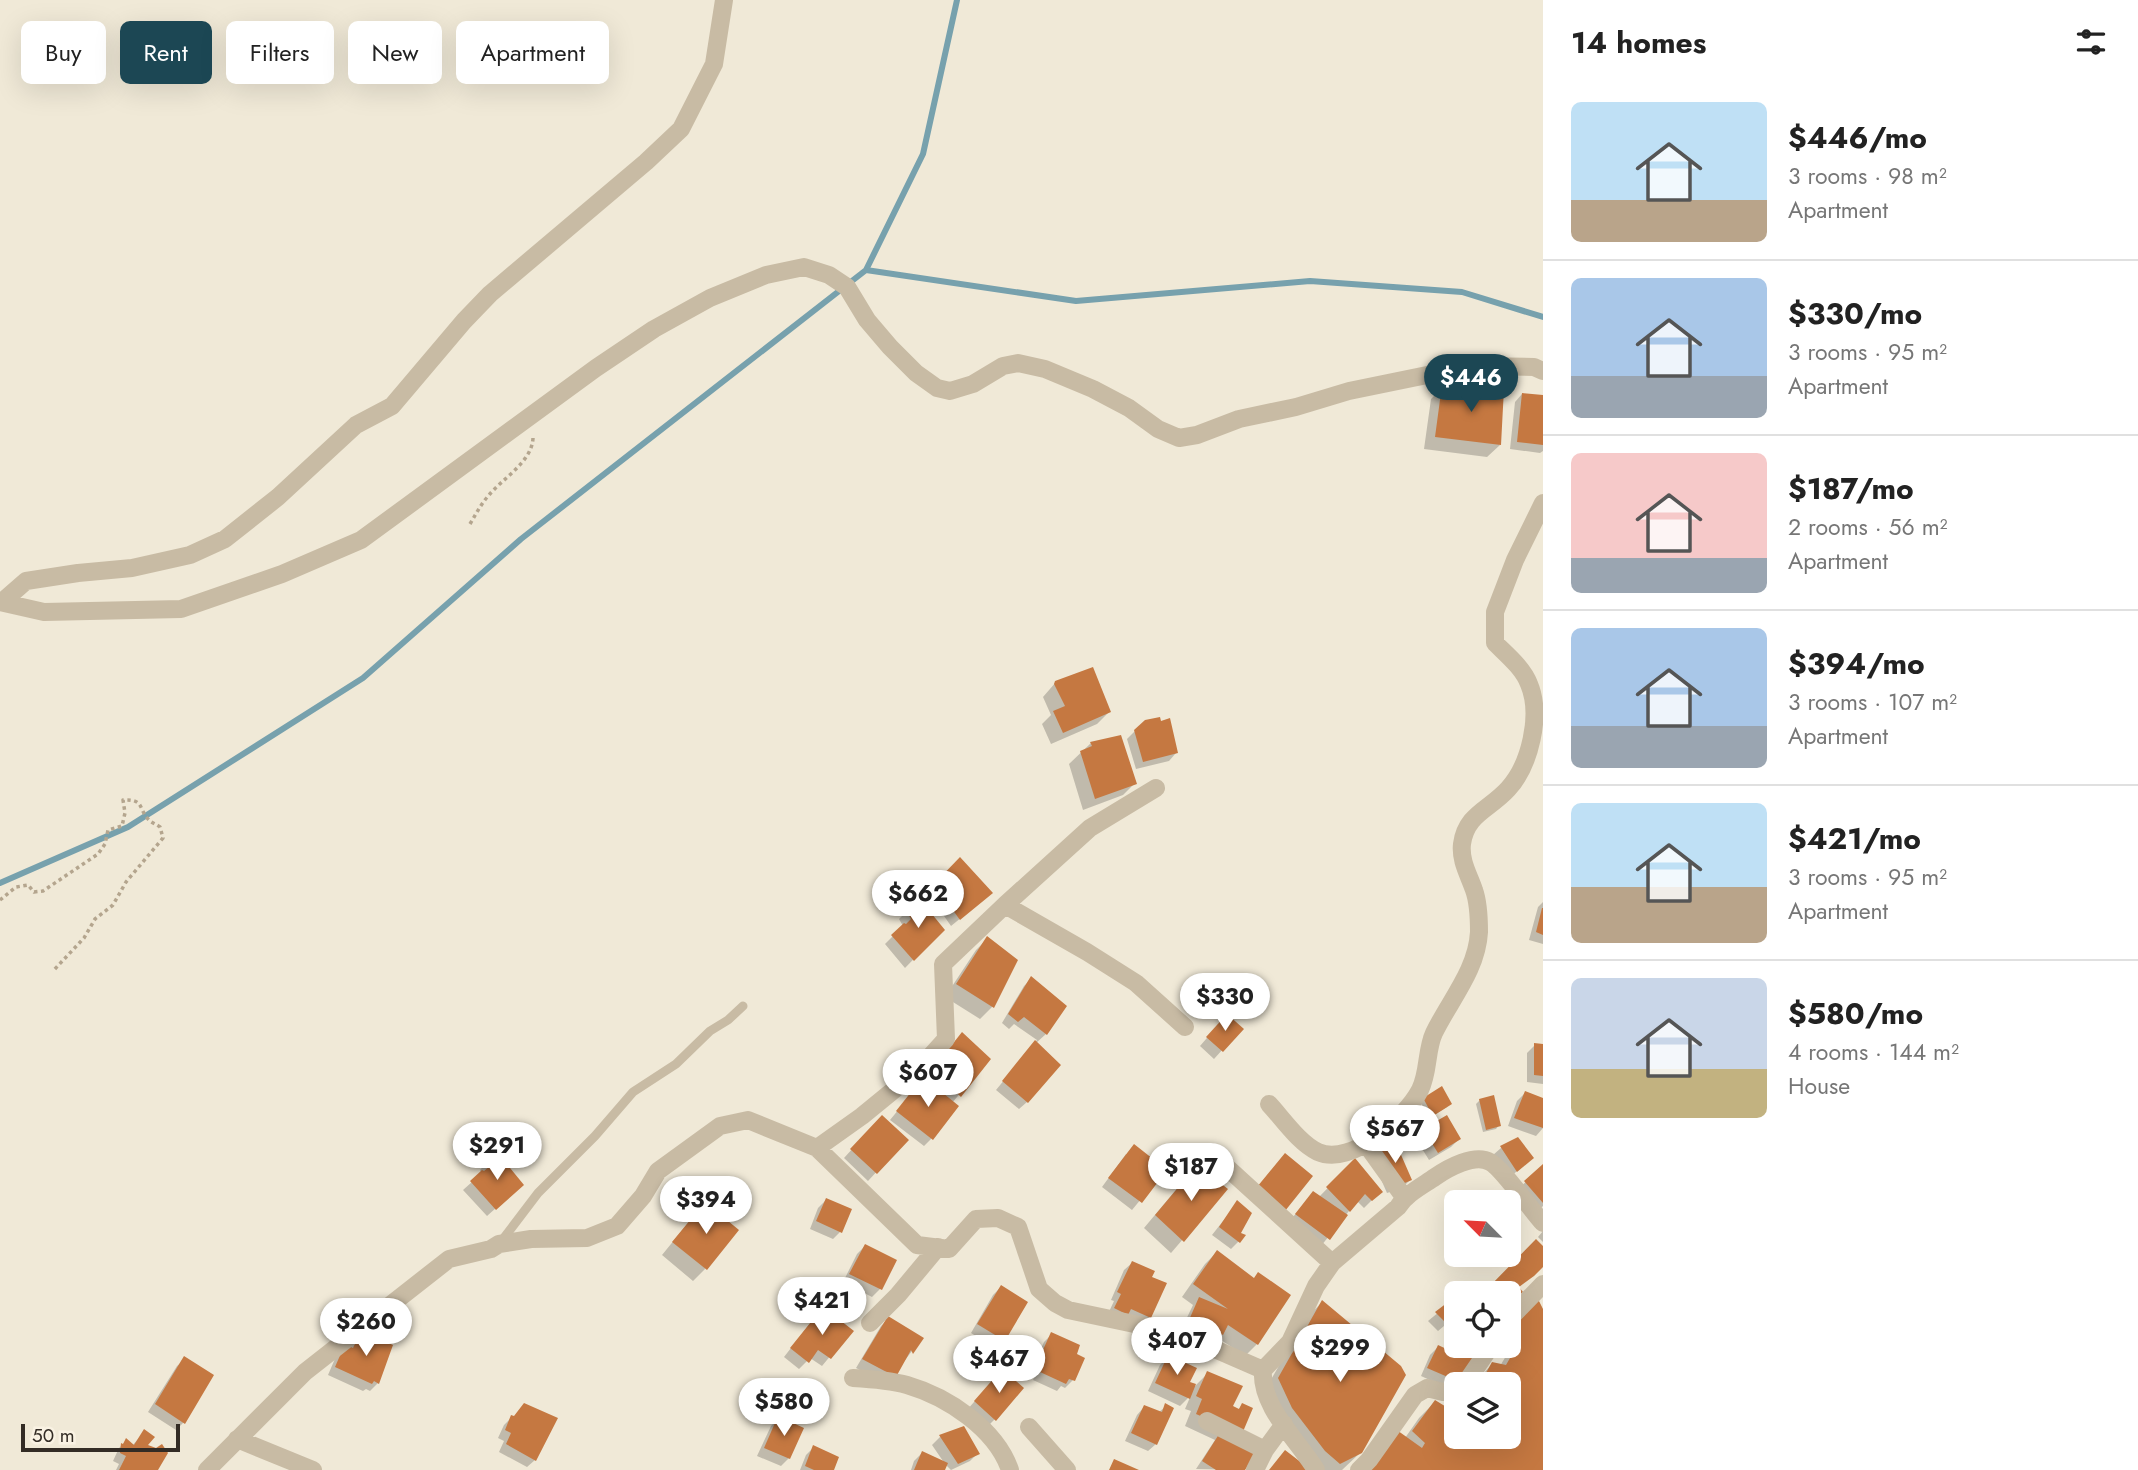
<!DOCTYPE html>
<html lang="en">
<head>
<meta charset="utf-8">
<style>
	:root { --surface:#fff; --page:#f6f6f6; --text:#222; --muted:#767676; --line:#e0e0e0; --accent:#1c4754 }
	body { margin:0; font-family:Jost,sans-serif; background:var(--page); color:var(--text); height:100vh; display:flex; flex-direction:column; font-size:26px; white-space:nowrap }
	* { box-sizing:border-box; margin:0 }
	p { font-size:23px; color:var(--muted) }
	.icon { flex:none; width:38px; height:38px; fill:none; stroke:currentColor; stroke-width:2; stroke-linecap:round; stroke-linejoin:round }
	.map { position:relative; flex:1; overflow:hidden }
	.sheet { display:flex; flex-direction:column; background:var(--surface); width:595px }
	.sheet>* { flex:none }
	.guide { position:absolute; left:21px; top:21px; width:665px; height:63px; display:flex; gap:14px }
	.needle { width:46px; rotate:294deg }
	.buttons { position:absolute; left:1444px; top:1190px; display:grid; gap:14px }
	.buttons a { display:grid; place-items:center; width:77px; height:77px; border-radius:10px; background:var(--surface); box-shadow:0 7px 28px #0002; font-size:35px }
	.scale { position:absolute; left:21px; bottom:18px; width:159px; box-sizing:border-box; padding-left:7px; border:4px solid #332c25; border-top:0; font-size:19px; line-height:24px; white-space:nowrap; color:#332c25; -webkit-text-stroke:5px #f9f2e3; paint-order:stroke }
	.price { position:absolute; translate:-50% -60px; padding:0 16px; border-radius:24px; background:#fff; color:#222; font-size:23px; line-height:46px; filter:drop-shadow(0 2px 4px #0008) }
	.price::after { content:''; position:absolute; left:50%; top:42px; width:21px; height:16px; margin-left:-10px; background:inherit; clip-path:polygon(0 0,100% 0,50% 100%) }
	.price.selected { background:var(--accent); color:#fff }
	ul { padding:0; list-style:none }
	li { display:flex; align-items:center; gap:21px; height:175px; padding:0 28px }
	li+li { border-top:2px solid var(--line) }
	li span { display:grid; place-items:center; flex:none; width:196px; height:140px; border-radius:10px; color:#555 }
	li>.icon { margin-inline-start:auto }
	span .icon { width:84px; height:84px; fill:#fffc; stroke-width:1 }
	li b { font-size:30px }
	h2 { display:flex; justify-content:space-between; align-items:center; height:84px; padding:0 28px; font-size:30px }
	.tag { padding:0 24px; border-radius:10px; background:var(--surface); box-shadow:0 7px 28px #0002; font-size:24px; line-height:63px }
	.tag.selected { background:var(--accent); color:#fff }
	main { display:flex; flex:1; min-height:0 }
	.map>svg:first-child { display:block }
	.shadow { fill:#0003 }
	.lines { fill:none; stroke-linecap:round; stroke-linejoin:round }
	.stream { stroke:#77a1ad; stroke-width:6 }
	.building { fill:#c57841 }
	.path { stroke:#b4a58e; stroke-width:3.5; stroke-dasharray:3.5 3.5; stroke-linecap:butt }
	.service { stroke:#c8bba4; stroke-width:9 }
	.minor { stroke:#c8bba4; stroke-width:18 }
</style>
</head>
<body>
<main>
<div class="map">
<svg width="1543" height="1470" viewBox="0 0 1543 1470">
	<rect width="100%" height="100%" fill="#f0e9d7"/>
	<path class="shadow" d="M1443,387L1500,445L1487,457L1424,449L1431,399Z
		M1522,394L1543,397V451L1540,453L1510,449L1515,402Z
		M1056,682L1109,712L1097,724L1051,744L1042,724L1051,715L1043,697Z
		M1135,731L1176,753L1169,761L1136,769L1127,739Z
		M1091,743L1135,783L1123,795L1083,810L1069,764Z
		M960,860L983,900L951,926L928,893Z
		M918,900L942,930L905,968L885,944L903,926L899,919Z
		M1543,902V944L1529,940L1538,907Z
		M988,938L992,1007L980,1019L945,997L976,950Z
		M1032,978L1046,1034L1036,1043L1027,1102L1019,1109L996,1090L1037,1040L1014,1024L1009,1029L1002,1023L1024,986Z
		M1219,1024L1241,1029L1214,1059L1200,1046Z
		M954,1042L989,1059L952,1103L931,1139L924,1146L890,1120Z
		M1535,1045H1543V1084L1527,1082V1053Z
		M1525,1093L1543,1100V1128L1536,1136L1508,1126L1517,1101Z
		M1424,1099L1447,1107L1429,1118L1421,1103Z
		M1480,1100L1499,1125L1496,1129L1483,1132L1476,1104Z
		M874,1125L906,1140L868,1181L844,1158Z
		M1424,1131L1459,1139L1451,1147L1429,1160L1416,1139Z
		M1517,1139L1523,1166L1509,1178L1493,1155L1501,1148Z
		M1126,1154L1165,1170L1132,1210L1102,1187Z
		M1355,1160L1380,1192L1364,1208L1357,1201L1321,1246L1288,1223L1313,1193L1319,1197Z
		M1373,1161L1410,1180L1402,1188L1387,1193Z
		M487,1162L514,1192L487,1216L463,1190L482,1173L480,1170Z
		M1543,1166V1206L1536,1212L1517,1190Z
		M1185,1179L1226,1189L1171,1253L1144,1228Z
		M826,1200L840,1232L833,1239L810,1229L818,1208Z
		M1238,1202L1239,1241L1231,1249L1212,1235Z
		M693,1217L705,1269L693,1281L662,1255Z
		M1543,1231V1242L1538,1237Z
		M865,1246L894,1260L880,1289L872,1297L843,1282L857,1254Z
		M1217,1252L1253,1279L1289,1295L1257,1344L1245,1356L1218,1338L1214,1342L1182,1328L1193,1305L1182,1297L1205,1264Z
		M1132,1263L1150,1278V1317L1142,1325L1107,1316L1114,1301L1111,1300L1124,1270Z
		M1001,1287L1003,1340L995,1348L971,1333L993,1295Z
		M1456,1298V1340L1454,1341L1444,1326L1438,1331L1428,1321Z
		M1322,1302L1361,1452L1342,1470H1312L1262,1395L1306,1319Z
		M1537,1302L1543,1312V1470H1359L1405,1438L1419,1418L1435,1402L1456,1415V1437H1508V1384H1474L1493,1363L1500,1366L1506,1356L1496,1348L1508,1346V1333Z
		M815,1317L851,1331L822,1366L810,1358L799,1369L784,1357Z
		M889,1318L921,1339L887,1384L856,1368L881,1326Z
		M1052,1334L1073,1380L1065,1388L1061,1386L1057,1391L1033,1380L1037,1372L1032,1369L1044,1342Z
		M354,1341L391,1346L378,1383L370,1391L366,1389L363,1391L328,1375L337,1354Z
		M1459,1346L1480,1355L1456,1392L1421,1376L1430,1355L1438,1347L1452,1353Z
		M1168,1357L1188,1383L1195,1386L1208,1373L1231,1407L1238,1410L1242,1405L1240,1433L1243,1470L1196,1469L1215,1440L1185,1426L1191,1411L1185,1409L1191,1395L1180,1406L1148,1391L1160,1365Z
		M185,1359L183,1423L176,1430L148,1412L177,1366Z
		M994,1379L995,1419L987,1427L967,1410Z
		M1166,1406L1156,1444L1148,1451L1125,1441L1137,1415L1144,1407L1158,1413Z
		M512,1417L535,1460L527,1467L499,1452L504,1441L498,1438L504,1425Z
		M779,1418L789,1458L781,1466L757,1456L771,1426Z
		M964,1428L978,1453L970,1461L951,1470L945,1464L943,1470H911L914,1461L922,1453L945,1464L932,1445L940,1437Z
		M145,1431V1445L155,1470H116L119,1464L113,1461L119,1448L126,1441L132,1446Z
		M814,1447L832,1470H800L806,1455Z"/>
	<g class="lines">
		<path class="stream" d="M866,270L1076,301L1310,281L1462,292L1543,317
			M0,883L128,827L363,678L521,539L866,270L923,154L957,0"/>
	</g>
	<path class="building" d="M1442,385L1504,388L1501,445L1435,437Z
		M1522,393L1543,395V445L1517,442Z
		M1093,667L1111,712L1063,733L1053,711L1065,706L1054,684L1055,681Z
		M1160,717L1161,721L1170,718L1178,753L1143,762L1134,730L1145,720Z
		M1121,735L1137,784L1095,799L1080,751L1092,746L1090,742Z
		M960,857L993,893L960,920L934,884Z
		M918,897L945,930L914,961L891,935L904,923L906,924L911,919L905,909Z
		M1542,908H1543V935L1536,932Z
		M987,936L1018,960L994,1008L956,984Z
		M1031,976L1067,1006L1047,1035L1024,1017L1018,1022L1008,1014Z
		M1227,1014L1244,1029L1223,1052L1206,1037Z
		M962,1032L991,1059L961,1097L932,1070Z
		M1035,1040L1061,1065L1028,1103L1002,1081Z
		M1534,1043L1543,1044V1076L1534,1075Z
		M923,1077L959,1106L933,1140L896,1111Z
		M1442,1086L1452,1104L1433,1116L1423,1098Z
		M1525,1091L1543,1098V1128L1514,1118Z
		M1494,1095L1501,1126L1486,1130L1479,1099Z
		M882,1115L909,1140L877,1174L850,1149Z
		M1447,1115L1461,1139L1438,1153L1423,1129Z
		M1518,1137L1534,1158L1517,1172L1500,1146Z
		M1395,1141L1412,1180L1395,1187L1379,1151Z
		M1134,1144L1167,1170L1142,1203L1108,1178Z
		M497,1152L524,1185L496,1210L470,1181L482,1170L484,1171L490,1166L486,1161Z
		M1285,1153L1313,1176L1285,1211L1257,1187Z
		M1355,1158L1383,1192L1372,1201L1365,1194L1350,1212L1326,1187Z
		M1543,1164V1203L1524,1181Z
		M1197,1165L1228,1189L1184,1242L1155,1215Z
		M1313,1191L1348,1215L1330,1240L1295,1214Z
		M826,1198L852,1209L842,1233L816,1221Z
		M1237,1200L1252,1213L1241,1233L1246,1235L1240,1243L1219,1227Z
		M705,1202L739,1230L707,1270L672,1242Z
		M1536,1239L1543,1246V1267L1534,1276L1519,1287L1523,1292L1508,1305V1293H1489L1486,1290Z
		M865,1244L897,1260L882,1290L849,1274Z
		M1217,1250L1254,1278L1258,1272L1291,1295L1258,1345L1228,1325L1223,1335L1189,1320L1199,1297L1228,1309L1193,1284Z
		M1132,1261L1155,1271L1152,1277L1167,1283L1151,1318L1131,1309L1128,1315L1114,1308L1121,1294L1117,1292Z
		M1472,1284L1480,1293H1459Z
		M1001,1285L1028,1302L1005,1341L977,1324Z
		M1456,1296V1325L1452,1320L1447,1324L1435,1312Z
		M1538,1299L1543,1309V1470H1359L1394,1428L1422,1448L1425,1443L1412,1431L1435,1400L1456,1413V1437H1508V1384H1480L1492,1362L1506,1365L1521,1339L1511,1330Z
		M1322,1300L1401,1366L1406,1375L1362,1453L1340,1464L1325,1451L1292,1408L1278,1378Z
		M823,1307L854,1331L831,1359L818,1350L809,1363L790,1348Z
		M888,1316L924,1338L913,1354L911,1350L896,1377L862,1359Z
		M361,1331L393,1345L379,1384L374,1381L372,1384L335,1367L345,1344L353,1348Z
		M1051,1332L1080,1345L1077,1354L1085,1358L1075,1381L1069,1379L1066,1384L1040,1372L1044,1364L1038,1361Z
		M1438,1345L1455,1353L1458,1346H1463L1482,1354L1464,1384L1427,1368Z
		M1168,1355L1197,1368L1190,1382L1196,1384L1190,1399L1155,1383Z
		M184,1356L214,1375L185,1424L155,1404Z
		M1002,1369L1024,1388L996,1421L974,1401Z
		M1207,1371L1243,1386L1233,1406L1239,1409L1242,1403L1253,1408L1242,1434L1196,1414L1202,1399L1196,1396Z
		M524,1403L558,1418L536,1461L506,1444L511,1433L505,1430L511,1415L514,1416Z
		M1165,1403L1174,1408L1157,1445L1131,1433L1144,1405L1162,1412Z
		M778,1416L804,1428L790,1459L764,1448Z
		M964,1426L980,1454L958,1464L939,1435Z
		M144,1429L155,1437L148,1445L156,1448L162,1444L168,1453L158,1470H119L126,1456L120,1453L121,1443L123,1444L126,1438L134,1445Z
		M1221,1431L1256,1454L1245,1470H1216L1202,1461Z
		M813,1445L839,1457L834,1470H814L805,1466Z
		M1285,1450L1311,1470H1269Z
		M922,1451L948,1463L945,1470H914Z
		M1114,1459L1139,1470H1109Z"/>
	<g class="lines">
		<path class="path" d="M470,524C476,514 481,504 489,495C503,478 532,462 533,438
			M0,900L16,887L28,885L34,892L43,891L98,854L105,844L108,830L122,826L125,813L123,800C145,799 138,809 149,820C152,823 156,824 160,827L163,838L126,882L113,905L95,919L84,938L53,971"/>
		<path class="service" d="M500,1243L538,1193L595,1136L633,1092L676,1064L710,1031L728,1020L743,1006"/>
		<path class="minor" d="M0,602L44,612L181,609L282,574L361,540L596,368L654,329L710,298L766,275L804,267L829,275L847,287L867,320L890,347L916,373L937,388L950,391L973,384L1003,366L1018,363L1045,369L1093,389L1129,408L1158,429L1179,438L1197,435L1239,419L1296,407L1349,391L1471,366L1534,367L1543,371
			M2,602L26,581L78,573L132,568L190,555L225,539L278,497L356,425L392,406L464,321L490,294L646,162L681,129L714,64L724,0
			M1005,905L1087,952L1136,983L1185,1027
			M1269,1104C1283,1119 1299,1143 1318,1152C1352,1167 1406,1117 1420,1090C1429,1072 1426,1050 1434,1033C1450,1000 1477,970 1479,932C1479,920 1478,901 1474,890C1469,875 1460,861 1462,844C1466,814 1489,810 1508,789C1530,765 1542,715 1529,684C1523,668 1507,655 1495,643V612L1515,560L1543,503
			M1366,1144L1404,1197
			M817,1148L862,1116L917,1071L946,1039L943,964L1005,905L1090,828L1156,788
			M1210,1152L1332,1263
			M1508,1320L1543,1284
			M870,1323L898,1295L938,1247
			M853,1378C871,1379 889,1380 907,1385C948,1397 996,1429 1010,1470
			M1465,1384L1491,1346
			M1207,1421L1265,1450
			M1029,1427L1067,1470
			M237,1439L313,1470
			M207,1470L305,1372L449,1259L491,1249L499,1244L531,1239L587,1238L617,1226L643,1196L658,1171L720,1126L748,1120L817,1148L917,1245L949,1249L976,1219L998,1218L1018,1227L1039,1289L1055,1303L1068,1310L1139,1325L1217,1350L1263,1370
			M1255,1470L1265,1450L1284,1424
			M1316,1470C1298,1440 1260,1407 1263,1370L1290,1342L1316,1286L1332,1263L1398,1207C1406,1194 1422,1186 1435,1177C1448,1168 1475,1153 1490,1162C1502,1168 1531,1210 1543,1223
			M1359,1470L1369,1460L1415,1395L1427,1388L1443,1392L1456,1391"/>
	</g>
</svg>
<div class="buttons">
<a><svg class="needle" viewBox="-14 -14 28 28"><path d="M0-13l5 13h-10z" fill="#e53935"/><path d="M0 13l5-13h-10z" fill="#767676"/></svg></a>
<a><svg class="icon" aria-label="locate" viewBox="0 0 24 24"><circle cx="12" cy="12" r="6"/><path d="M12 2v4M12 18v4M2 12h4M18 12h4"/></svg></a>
<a><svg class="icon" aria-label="layers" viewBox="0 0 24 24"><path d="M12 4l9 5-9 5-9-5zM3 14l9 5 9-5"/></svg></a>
</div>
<div class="scale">50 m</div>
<b class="price selected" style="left:1471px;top:414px">$446</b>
<b class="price" style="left:918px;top:930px">$662</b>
<b class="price" style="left:1225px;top:1033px">$330</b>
<b class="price" style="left:928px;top:1109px">$607</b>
<b class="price" style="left:1395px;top:1165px">$567</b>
<b class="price" style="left:497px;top:1182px">$291</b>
<b class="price" style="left:1191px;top:1203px">$187</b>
<b class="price" style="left:706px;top:1236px">$394</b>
<b class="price" style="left:822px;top:1337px">$421</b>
<b class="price" style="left:366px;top:1358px">$260</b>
<b class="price" style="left:1177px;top:1377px">$407</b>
<b class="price" style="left:1340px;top:1384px">$299</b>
<b class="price" style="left:999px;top:1395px">$467</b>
<b class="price" style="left:784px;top:1438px">$580</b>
<div class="guide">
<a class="tag">Buy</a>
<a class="tag selected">Rent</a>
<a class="tag">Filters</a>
<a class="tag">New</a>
<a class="tag">Apartment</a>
</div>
</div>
<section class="sheet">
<h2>14 homes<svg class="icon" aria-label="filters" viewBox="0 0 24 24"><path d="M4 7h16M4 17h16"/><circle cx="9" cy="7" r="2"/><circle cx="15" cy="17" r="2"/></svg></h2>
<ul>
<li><span style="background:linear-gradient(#bfe0f5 70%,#b9a48a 0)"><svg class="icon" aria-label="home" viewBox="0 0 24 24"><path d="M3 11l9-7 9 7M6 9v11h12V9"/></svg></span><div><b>$446/mo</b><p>3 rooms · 98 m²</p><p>Apartment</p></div></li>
<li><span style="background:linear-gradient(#a9c7e8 70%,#9aa5b1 0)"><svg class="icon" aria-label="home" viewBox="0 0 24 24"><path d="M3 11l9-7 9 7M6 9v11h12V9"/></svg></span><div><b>$330/mo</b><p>3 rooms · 95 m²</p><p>Apartment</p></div></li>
<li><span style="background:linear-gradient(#f6c9c9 75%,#9aa5b1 0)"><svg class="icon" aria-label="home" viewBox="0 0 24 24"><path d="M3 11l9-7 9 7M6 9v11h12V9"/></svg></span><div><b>$187/mo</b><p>2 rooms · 56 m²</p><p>Apartment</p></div></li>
<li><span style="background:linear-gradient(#a9c7e8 70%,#9aa5b1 0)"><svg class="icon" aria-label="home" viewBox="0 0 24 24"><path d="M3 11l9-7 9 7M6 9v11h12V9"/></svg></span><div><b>$394/mo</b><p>3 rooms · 107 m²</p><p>Apartment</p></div></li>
<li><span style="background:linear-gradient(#bfe0f5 60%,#b9a48a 0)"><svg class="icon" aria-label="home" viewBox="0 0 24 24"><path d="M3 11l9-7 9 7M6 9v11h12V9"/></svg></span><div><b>$421/mo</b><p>3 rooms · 95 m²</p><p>Apartment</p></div></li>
<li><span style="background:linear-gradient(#c9d6e8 65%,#c2b280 0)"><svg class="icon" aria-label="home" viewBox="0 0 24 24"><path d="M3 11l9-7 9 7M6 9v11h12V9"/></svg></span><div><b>$580/mo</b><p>4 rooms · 144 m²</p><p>House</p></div></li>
</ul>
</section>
</main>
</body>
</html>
